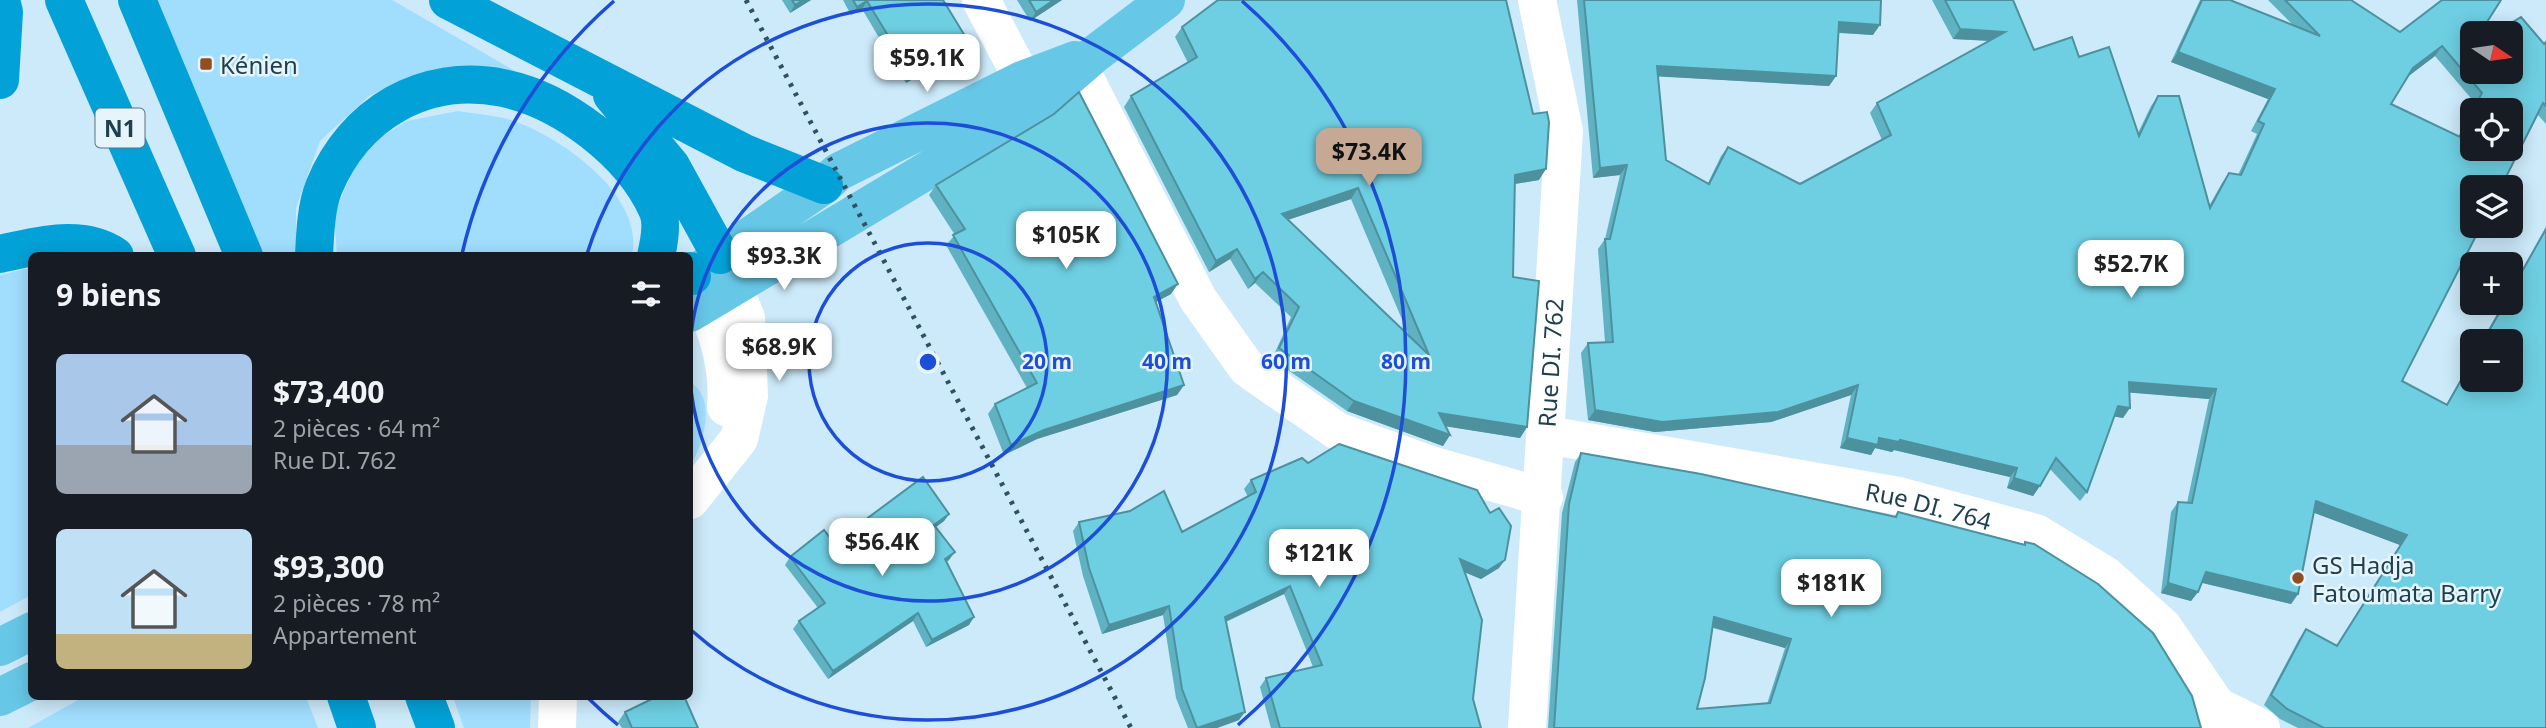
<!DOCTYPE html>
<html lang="fr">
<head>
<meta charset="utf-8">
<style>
	:root { --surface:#171b24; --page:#242831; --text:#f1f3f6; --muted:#9ea1a6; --accent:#c6a995 }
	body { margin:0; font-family:"Noto Sans",sans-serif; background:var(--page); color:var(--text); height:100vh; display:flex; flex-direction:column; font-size:26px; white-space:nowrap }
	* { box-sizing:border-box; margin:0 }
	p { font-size:23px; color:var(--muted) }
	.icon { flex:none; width:38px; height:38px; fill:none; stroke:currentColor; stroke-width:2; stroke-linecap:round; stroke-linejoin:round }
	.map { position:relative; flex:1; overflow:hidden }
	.side { position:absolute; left:28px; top:252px; width:665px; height:448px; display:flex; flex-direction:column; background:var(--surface); border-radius:10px; box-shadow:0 4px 18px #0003 }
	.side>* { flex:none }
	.needle { width:46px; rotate:103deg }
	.fabs { position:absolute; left:2460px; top:21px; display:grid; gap:14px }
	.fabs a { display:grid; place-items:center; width:63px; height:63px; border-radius:10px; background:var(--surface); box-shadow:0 4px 18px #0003; font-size:35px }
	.price { position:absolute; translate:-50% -60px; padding:0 16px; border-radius:14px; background:#fff; color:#222; font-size:23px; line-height:46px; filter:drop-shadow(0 2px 4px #0008) }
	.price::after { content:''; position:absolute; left:50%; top:42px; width:21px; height:16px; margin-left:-10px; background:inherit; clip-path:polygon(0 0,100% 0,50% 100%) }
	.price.selected { background:var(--accent); color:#111 }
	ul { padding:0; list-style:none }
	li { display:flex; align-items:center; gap:21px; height:175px; padding:0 28px }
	li span { display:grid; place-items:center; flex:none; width:196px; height:140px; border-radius:10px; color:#555 }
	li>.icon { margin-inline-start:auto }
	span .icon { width:84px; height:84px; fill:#fffc; stroke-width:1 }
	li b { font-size:30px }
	h2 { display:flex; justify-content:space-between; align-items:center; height:84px; padding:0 28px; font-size:30px }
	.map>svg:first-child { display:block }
	.green { fill:#a1defe }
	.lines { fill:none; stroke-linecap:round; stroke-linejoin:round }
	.minor { stroke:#fff; stroke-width:38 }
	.major { stroke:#67c7e7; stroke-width:38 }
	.highway { stroke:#02a1d7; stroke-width:38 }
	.rail { stroke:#305161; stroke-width:5; stroke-dasharray:3.5 7; stroke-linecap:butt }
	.wall { fill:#5fb2c2; fill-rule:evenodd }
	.shaded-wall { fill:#4d919e }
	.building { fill:#6ecfe2; stroke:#4d919e; stroke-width:2; fill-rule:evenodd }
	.ring { fill:none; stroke:#1d4ed8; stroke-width:3.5 }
	.poi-dot { fill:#914e1f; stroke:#e6f4fc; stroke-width:2.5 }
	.labels { text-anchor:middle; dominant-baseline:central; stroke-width:5; stroke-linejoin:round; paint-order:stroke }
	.shield { fill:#e6f4fc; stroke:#5a7583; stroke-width:2 }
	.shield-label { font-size:23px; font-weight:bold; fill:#1e3f4f }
	.poi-label { font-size:24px; fill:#1e3f4f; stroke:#e6f4fc; text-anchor:start }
	.street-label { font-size:24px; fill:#1e3f4f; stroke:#e6f4fc }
	.centre { fill:#1d4ed8; stroke:#e6f4fc; stroke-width:3.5 }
	.ring-label { font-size:21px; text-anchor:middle; font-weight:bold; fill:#1d4ed8; stroke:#e6f4fc; stroke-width:5; stroke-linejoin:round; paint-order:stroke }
</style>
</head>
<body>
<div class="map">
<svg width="2546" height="728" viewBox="0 0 2546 728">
	<rect width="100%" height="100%" fill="#cceafa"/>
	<path class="green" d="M145,0H392L548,90L409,77L369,96L320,141L296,208V255H256Z
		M458,111C475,114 495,115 511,120C562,137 645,196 632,255H337L334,214L363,148L407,121Z
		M30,268L31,595L0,612V275Z
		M690,382C717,397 704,445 690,466Z
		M85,696L306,697L318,728H28Z
		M453,697H531L530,728H464Z"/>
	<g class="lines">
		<g class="minor">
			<path d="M981,0L1036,105"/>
			<path d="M1079,67L1198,299L1247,368L1337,431L1431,465L1544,497"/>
			<path d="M692,276C713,318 730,360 726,407"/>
			<path id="s1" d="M1547,435L1899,496L2036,533L2105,575L2163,627L2217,706L2213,728"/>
			<path d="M690,500L739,439L749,396L746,318L721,257"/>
			<path d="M2217,706L2261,728"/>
			<path d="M557,728L558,696"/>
			<path id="s2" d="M1527,728L1564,131L1537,0"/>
		</g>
		<path class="major" d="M693,275L824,185L838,172L1022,80L1075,60
			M690,313L1036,105L1096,53L1166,0
			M0,647L32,631
			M0,697L32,681"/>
		<path class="highway" d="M64,0L177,256
			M137,0L244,256
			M448,0L744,153L824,185
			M0,80L4,12L1,0
			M612,95L671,166L720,255
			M0,254C35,246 83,233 115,256
			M314,256C315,235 316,206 324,187C354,114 424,72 503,88C563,100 632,153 657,209C663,221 659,243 656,256
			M690,271L692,276
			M346,696L357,728
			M424,696L436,728"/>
		<path class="rail" d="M746,0L1131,728"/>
	</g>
	<path class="wall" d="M782,0H811L790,13Z
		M843,0H943L962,49L906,83L862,9L851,15Z
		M1017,0H1062L1030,21Z
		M1577,0H1881L1873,35L1838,33L1836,76L1829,86L1658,76L1666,160L1708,183L1721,156L1728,147L1800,184L1882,140L1870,113L1877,103L1988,41L1953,39L1932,0H2013L2034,50L2079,57L2138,133L2151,106L2158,96L2209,206L2222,183L2229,173L2238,175L2257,134L2251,131L2268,99L2171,62L2200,0H2230L2293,25L2268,0H2351L2400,32L2471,48L2544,44L2546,42V124L2538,115L2402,381L2446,405L2473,357V380L2511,341H2482L2503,303H2511V289L2546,227V728H2298L2280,719L2264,705L2299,639L2306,629L2336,646L2400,545L2314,512L2298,594L2291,604L2202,583L2198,592L2191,601L2161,593L2171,512L2178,502L2187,503L2209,399L2129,392L2123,418L2114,416L2087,492L2080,501L2050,469L2033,496L2007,488L2010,477L1894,450L1892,452L1875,448L1871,455L1840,448L1851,395L1771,422L1655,432L1588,420L1581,353L1588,343L1605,342L1598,249L1605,239L1620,175L1593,178ZM2435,56L2475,103L2458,137L2391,104L2407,77Z
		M1182,27L1539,180L1515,184L1513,277L1527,427L1520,438L1445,426L1450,435L1443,446L1347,411L1272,359L1291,317L1255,283L1248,289L1230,259L1209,272L1124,107L1131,96L1188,63L1175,37ZM1351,199L1409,336L1288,220Z
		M936,185L1171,294L1155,302L1184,385L1177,395L1037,439L1004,455L988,414L995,404L1027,388L946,245L955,235L929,195Z
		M1581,453L1894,517L1898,512L2024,544L2025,542L2201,728H1548L1562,513L1575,462ZM1713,628L1785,648L1767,704L1697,709Z
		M1308,463L1499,568L1481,579L1465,572L1473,699L1481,728H1271L1260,687L1266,678L1313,667L1284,594L1226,622L1239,720L1217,728H1188L1176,698L1163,615L1102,634L1083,576L1073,531L1079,522L1182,532L1248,497L1244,489L1251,480Z
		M949,514L944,521L936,527L949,560L946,562L969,625L926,647L913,621L828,679L793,629L799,621L818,608L785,565L790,557L834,543Z
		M625,712L698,728H622L618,722Z"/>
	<path class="shaded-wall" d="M803,0H811L790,13L795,5Z
		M1054,0H1062L1030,21L1036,12Z
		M867,1L862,9L851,15L857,7Z
		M1839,22L1880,25L1873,35L1832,32Z
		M1960,29L2005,32L1998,41L1953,39Z
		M968,41L962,49L906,83L912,75Z
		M2442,46L2435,56L2406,78L2413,68Z
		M2178,52L2275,89L2268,99L2171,62Z
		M1657,66L1836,76L1829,86L1650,76Z
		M1627,165L1620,175L1593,178L1600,168Z
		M1546,169L1539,180L1508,185L1515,175Z
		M1358,188L1351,199L1275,224L1282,214Z
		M1237,249L1230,259L1209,272L1216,261Z
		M1263,272L1255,283L1248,289L1255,279Z
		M1178,284L1171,294L1147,307L1154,297Z
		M2129,382L2216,389L2209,399L2122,392Z
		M1184,385L1177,395L1037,439L1004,455L1011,445L1044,430Z
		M1858,385L1851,395L1771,422L1655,432L1588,420L1595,410Z
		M1354,401L1450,435L1443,446L1347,411Z
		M2118,406L2130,408L2123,418L2111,416Z
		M1439,413L1527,427L1520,438L1431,424Z
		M1847,438H1879L1900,440L2017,468L2010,477L1894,450L1892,452L1875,448L1871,455L1840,448Z
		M2014,478L2040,486L2033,496L2007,488Z
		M2316,501L2407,535L2400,545L2309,511Z
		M949,514L944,521L929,532L934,525Z
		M955,552L949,560L939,567L945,559Z
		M1460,559L1505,560L1499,568L1481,579L1454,568Z
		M2206,572L2298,594L2291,604L2199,582Z
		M2168,583L2198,592L2191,601L2161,593Z
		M1290,586L1284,594L1218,625L1225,617Z
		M1169,606L1163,615L1102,634L1109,625Z
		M918,613L913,621L828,679L833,671Z
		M974,617L969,625L926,647L932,640Z
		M1714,617L1791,639L1785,648L1708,626Z
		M1245,712L1239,720L1217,728H1197Z"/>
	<path class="building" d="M792,0H803L795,5Z
		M853,0H943L968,41L912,75L867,1L857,7Z
		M1029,0H1054L1036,12Z
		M1218,0H1506L1533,114L1547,112L1549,122L1546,169L1515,175L1513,277L1539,281L1527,427L1439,413L1450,435L1354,401L1279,348L1299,307L1263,272L1255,279L1237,249L1216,261L1131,96L1197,57L1182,27ZM1358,188L1429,355L1282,214Z
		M1584,0H1881L1880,25L1839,22L1836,76L1657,66L1666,160L1709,184L1728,147L1800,184L1891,135L1877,103L2005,32L1960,29L1945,0H2013L2034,50L2072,37L2079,57L2109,47L2139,136L2158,96H2179L2210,208L2229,173L2241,175L2264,124L2258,121L2275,89L2178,52L2202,0H2230L2320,36L2285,0H2351L2400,32L2442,0H2501L2480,33H2473V45L2471,48L2473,47V72H2511V33H2495L2521,17L2544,44L2546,42V106L2543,103L2501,187H2473V226H2481L2402,381L2447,405L2473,359V380H2511V341H2483L2505,303H2511V291L2546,229V728H2324L2287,709L2271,695L2306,629L2337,646L2407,535L2316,501L2298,594L2206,572L2198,592L2168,583L2178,502L2192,503L2216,389L2129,382L2130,408L2118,406L2087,492L2056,458L2040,486L2014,478L2017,468L1900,440L1899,442L1879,438L1878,445L1847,438L1858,385L1778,412L1662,422L1595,410L1588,343L1613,342L1605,239H1610L1627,165L1600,168ZM2442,46L2482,93L2473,110H2511V149H2473V111L2460,137L2391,104L2413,68Z
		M1079,92L1178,284L1154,297L1184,385L1044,430L1011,445L995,404L1037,383L953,235L965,229L936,185L1054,114Z
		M1339,444L1477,490L1490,513L1499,508L1511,526L1505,560L1487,571L1460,559L1482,620L1473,699L1481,728H1280L1266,678L1322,665L1290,586L1225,617L1245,712L1197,728L1182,689L1169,606L1109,625L1089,568L1079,522L1130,511L1164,491L1182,532L1256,492L1251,480L1302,458L1308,463Z
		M1581,453L1701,474L1896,517L1898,512L2025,545V542L2034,544L2098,584L2153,633L2192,696L2201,728H1554L1569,504ZM1714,617L1791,639L1770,703L1697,709L1705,678Z
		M923,477L949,514L934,525L955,552L945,559L974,617L932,640L918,613L833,671L799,621L825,603L790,557L824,530L834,543Z
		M658,696H684L698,728H632L625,712Z"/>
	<g class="ring">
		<circle cx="928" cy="362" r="119"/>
		<path d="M690 345A239 239 0 1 1 690 379"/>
		<path d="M587 254A358 358 0 1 1 691 630"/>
		<path d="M618 725A478 478 0 0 1 587 697M462 254A478 478 0 0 1 614 1M1242 1A478 478 0 0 1 1238 725"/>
	</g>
	<g class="poi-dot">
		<rect x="199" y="57" width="14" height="14" rx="3.5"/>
		<circle cx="2298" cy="578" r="7"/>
	</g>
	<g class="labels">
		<rect class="shield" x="95.5" y="108.5" width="49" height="39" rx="5"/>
		<g class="shield-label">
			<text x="120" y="128">N1</text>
		</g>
		<g class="poi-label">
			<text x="220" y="64">Kénien</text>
			<text x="2312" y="564">GS Hadja<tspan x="2312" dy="28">Fatoumata Barry</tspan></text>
		</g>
		<g class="street-label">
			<text stroke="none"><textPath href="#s2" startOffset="366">Rue DI. 762</textPath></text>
			<text stroke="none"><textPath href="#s1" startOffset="388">Rue DI. 764</textPath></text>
		</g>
	</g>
	<circle cx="928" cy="362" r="10" class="centre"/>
	<g class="ring-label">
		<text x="1047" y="369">20 m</text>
		<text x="1167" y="369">40 m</text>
		<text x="1286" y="369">60 m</text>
		<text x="1406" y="369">80 m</text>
	</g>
</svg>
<div class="fabs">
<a><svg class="needle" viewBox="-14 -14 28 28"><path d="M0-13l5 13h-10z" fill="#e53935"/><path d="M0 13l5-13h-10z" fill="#9ea1a6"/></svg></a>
<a><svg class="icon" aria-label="locate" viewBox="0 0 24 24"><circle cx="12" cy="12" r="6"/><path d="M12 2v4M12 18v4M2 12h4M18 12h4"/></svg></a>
<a><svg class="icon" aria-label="layers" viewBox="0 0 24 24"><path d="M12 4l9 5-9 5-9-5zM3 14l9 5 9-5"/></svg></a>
<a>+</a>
<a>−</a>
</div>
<b class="price" style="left:927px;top:94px">$59.1K</b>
<b class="price selected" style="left:1369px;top:188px">$73.4K</b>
<b class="price" style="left:1066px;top:271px">$105K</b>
<b class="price" style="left:784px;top:292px">$93.3K</b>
<b class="price" style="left:2131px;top:300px">$52.7K</b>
<b class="price" style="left:779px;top:383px">$68.9K</b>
<b class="price" style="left:882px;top:578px">$56.4K</b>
<b class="price" style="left:1319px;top:589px">$121K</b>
<b class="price" style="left:1831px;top:619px">$181K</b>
<section class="side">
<h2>9 biens<svg class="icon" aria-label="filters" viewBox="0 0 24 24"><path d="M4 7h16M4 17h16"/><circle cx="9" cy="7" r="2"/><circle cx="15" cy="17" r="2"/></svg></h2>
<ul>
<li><span style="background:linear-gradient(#a9c7e8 65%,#9aa5b1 0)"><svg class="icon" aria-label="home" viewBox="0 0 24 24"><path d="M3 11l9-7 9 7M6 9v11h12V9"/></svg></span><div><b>$73,400</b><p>2 pièces · 64 m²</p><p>Rue DI. 762</p></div></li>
<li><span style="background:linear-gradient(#bfe0f5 75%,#c2b280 0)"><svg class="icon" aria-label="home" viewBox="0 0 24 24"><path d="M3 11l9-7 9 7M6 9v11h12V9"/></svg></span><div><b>$93,300</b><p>2 pièces · 78 m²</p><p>Appartement</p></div></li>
</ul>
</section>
</div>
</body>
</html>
